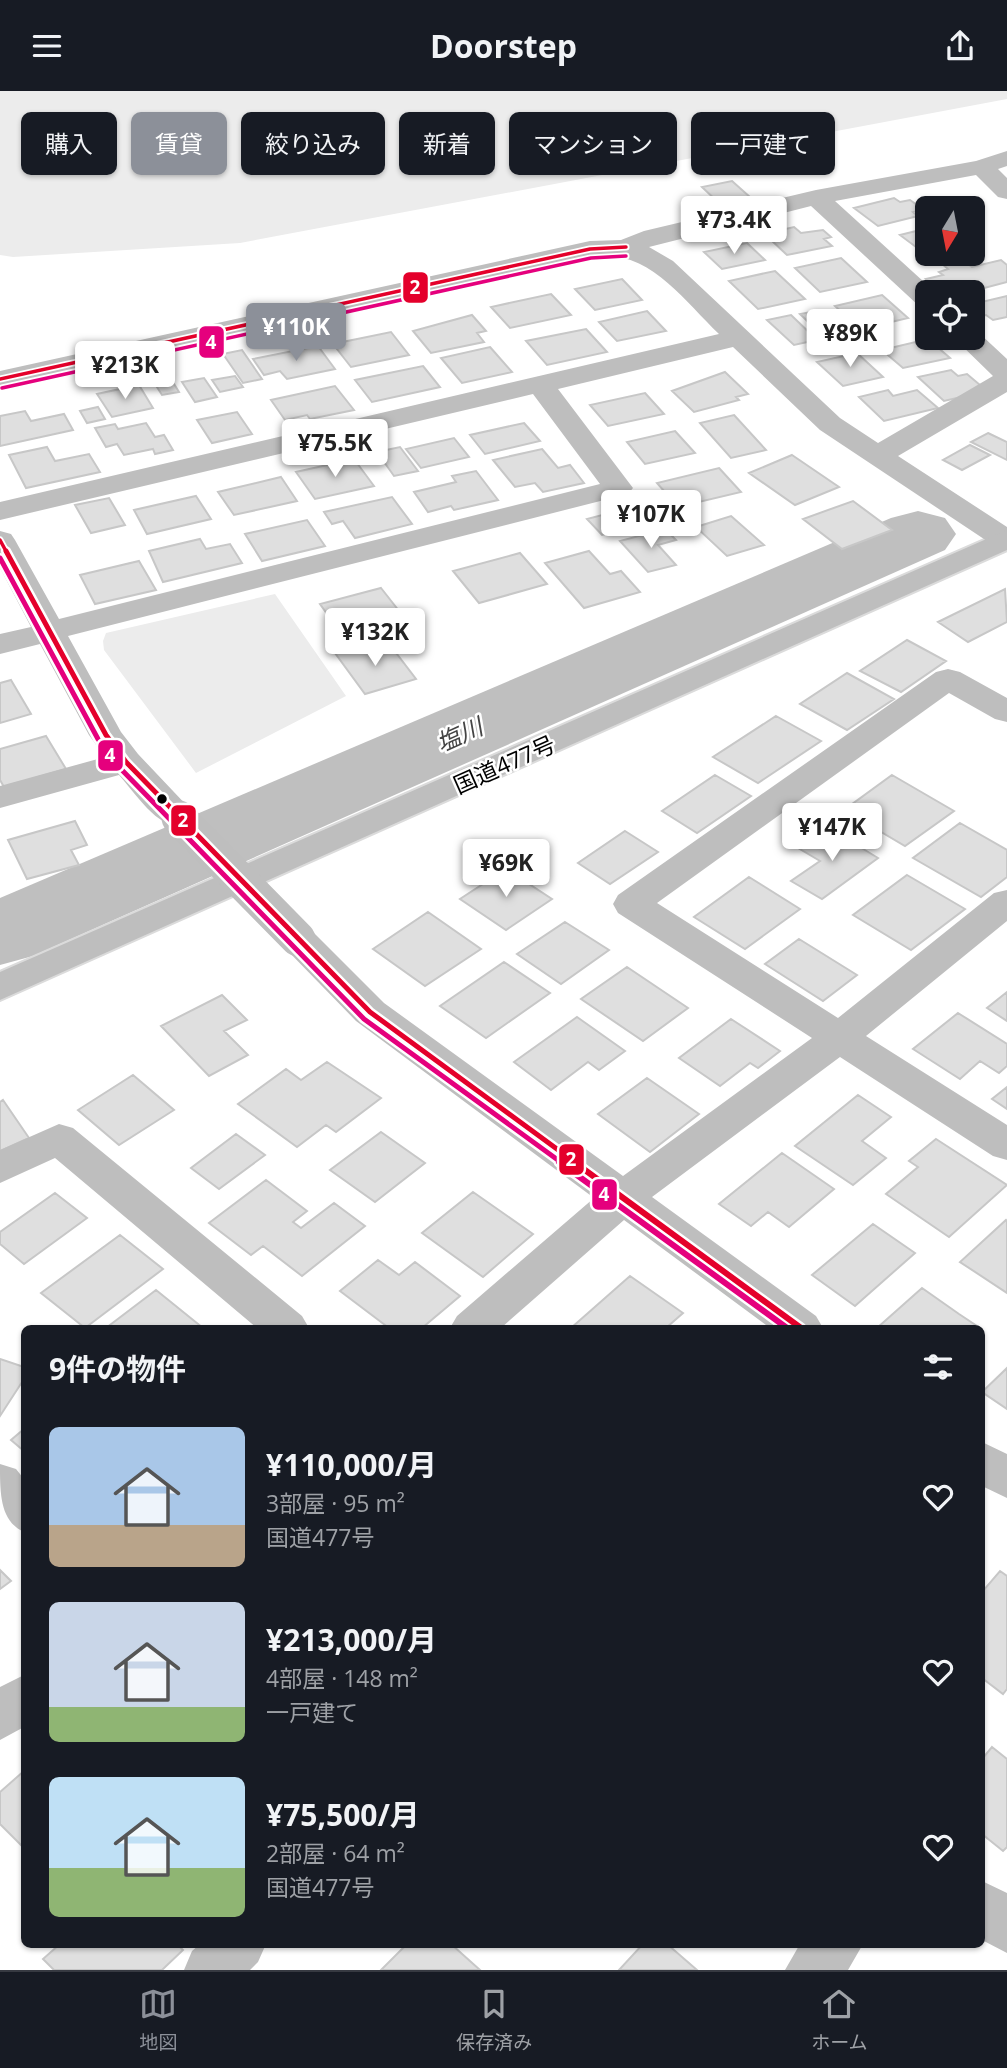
<!DOCTYPE html>
<html lang="ja">
<head>
<meta charset="utf-8">
<style>
	:root { --surface:#171b24; --page:#242831; --text:#f1f3f6; --muted:#9ea1a6; --line:#363941; --accent:#8c9099 }
	body { margin:0; font-family:"Open Sans","Noto Sans JP",sans-serif; background:var(--page); color:var(--text); height:100vh; display:flex; flex-direction:column; font-size:26px; white-space:nowrap }
	* { box-sizing:border-box; margin:0 }
	p { font-size:23px; color:var(--muted) }
	.icon { flex:none; width:38px; height:38px; fill:none; stroke:currentColor; stroke-width:2; stroke-linecap:round; stroke-linejoin:round }
	.map { position:relative; flex:1; overflow:hidden }
	.drawer { position:absolute; left:21px; top:1234px; width:964px; height:623px; display:flex; flex-direction:column; background:var(--surface); border-radius:10px; box-shadow:0 2px 5px #0004 }
	.drawer>* { flex:none }
	.top-card { position:absolute; left:21px; top:21px; width:966px; height:63px; display:flex; gap:14px }
	.needle { width:46px; rotate:190deg }
	.tools { position:absolute; left:915px; top:105px; display:grid; gap:14px }
	.tools a { display:grid; place-items:center; width:70px; height:70px; border-radius:10px; background:var(--surface); box-shadow:0 2px 5px #0004; font-size:35px }
	.price { position:absolute; translate:-50% -60px; padding:0 16px; border-radius:7px; background:#fff; color:#222; font-size:23px; line-height:46px; filter:drop-shadow(0 2px 4px #0008) }
	.price::after { content:''; position:absolute; left:50%; top:42px; width:21px; height:16px; margin-left:-10px; background:inherit; clip-path:polygon(0 0,100% 0,50% 100%) }
	.price.selected { background:var(--accent); color:#fff }
	ul { padding:0; list-style:none }
	li { display:flex; align-items:center; gap:21px; height:175px; padding:0 28px }
	li span { display:grid; place-items:center; flex:none; width:196px; height:140px; border-radius:10px; color:#555 }
	li>.icon { margin-inline-start:auto }
	span .icon { width:84px; height:84px; fill:#fffc; stroke-width:1 }
	li b { font-size:30px }
	h2 { display:flex; justify-content:space-between; align-items:center; height:84px; padding:0 28px; font-size:30px }
	.chip { padding:0 24px; border-radius:10px; background:var(--surface); box-shadow:0 2px 5px #0004; font-size:24px; line-height:63px }
	.chip.selected { background:var(--accent); color:#fff }
	header { display:flex; justify-content:space-between; align-items:center; height:91px; padding:0 28px; background:var(--surface); font-size:32px; font-weight:700 }
	.tabs { display:flex; justify-content:space-around; align-items:center; height:98px; border-top:2px solid var(--line); background:var(--surface); font-size:19px; color:var(--muted) }
	.tabs a { display:grid; justify-items:center; gap:4px }
	.tabs .selected { color:var(--accent) }
	.map>svg:first-child { display:block }
	.green { fill:#ececec }
	.lines { fill:none; stroke-linecap:round; stroke-linejoin:round }
	.river { fill:#bfbfbf; fill-rule:evenodd }
	.building { fill:#dfdfdf; stroke:#c7c7c7; stroke-width:2 }
	.highway-casing { stroke:#dbdbdb; stroke-width:4 }
	.minor { fill:#bebebe; fill-rule:evenodd }
	.highway { fill:#bebebe; fill-rule:evenodd }
	.minor-bridge { stroke:#bebebe; stroke-width:35 }
	.bus-1-far2-casing { stroke:#fff; stroke-width:7 }
	.bus-1-far1-casing { stroke:#fff; stroke-width:10 }
	.bus-1-casing { stroke:#fff; stroke-width:11 }
	.bus-2-far2-casing { stroke:#fff; stroke-width:7 }
	.bus-2-far1-casing { stroke:#fff; stroke-width:10 }
	.bus-2-casing { stroke:#fff; stroke-width:11 }
	.bus-1-far2 { stroke:#e4002b; stroke-width:3.5 }
	.bus-1-far1 { stroke:#e4002b; stroke-width:5 }
	.bus-1 { stroke:#e4002b; stroke-width:6 }
	.bus-2-far2 { stroke:#e5007d; stroke-width:3.5 }
	.bus-2-far1 { stroke:#e5007d; stroke-width:5 }
	.bus-2 { stroke:#e5007d; stroke-width:6 }
	.bus-dot { fill:#000; stroke:#fff; stroke-width:2.5 }
	.labels { text-anchor:middle; dominant-baseline:central; stroke-width:5; stroke-linejoin:round; paint-order:stroke }
	.street-label { font-size:23px; fill:#000; stroke:#fff }
	.water-label { font-size:24px; font-style:italic; fill:#444; stroke:#fff }
	.line-badge { stroke:#fff; stroke-width:2.5 }
	.badge-label { font-size:19px; text-anchor:middle; font-weight:bold; fill:#fff }
</style>
</head>
<body>
<header><svg class="icon" aria-label="menu" viewBox="0 0 24 24"><path d="M4 6h16M4 12h16M4 18h16"/></svg>Doorstep<svg class="icon" aria-label="share" viewBox="0 0 24 24"><path d="M12 15V3M7 8l5-5 5 5M5 13v7h14v-7"/></svg></header>
<div class="map">
<svg width="1007" height="1879" viewBox="0 0 1007 1879">
	<rect width="100%" height="100%" fill="#fff"/>
	<path class="green" d="M0,0H1007V8L240,152L13,166L0,164Z
		M275,503L346,605L196,682L104,559L103,550L106,542Z"/>
	<g class="lines">
		<path class="river" d="M918,420L945,427L956,443L945,459L33,865L0,874V807L891,427Z"/>
	</g>
	<path class="building" d="M732,90L751,107L721,114L702,96Z
		M894,107L900,111L910,109L924,119L913,121L918,125L878,135L854,117Z
		M794,136L801,142L823,139L831,146L824,148L832,155L787,164L770,148L778,146L772,141Z
		M928,137V161L924,162L900,144Z
		M747,152L765,169L722,178L704,161Z
		M841,167L867,191L820,201L795,177Z
		M960,167L972,176L1001,169L1007,174V191L969,201H943L926,188L943,184L939,181L948,178L941,172Z
		M775,180L805,208L758,218L729,190Z
		M622,188L642,209L595,219L575,198Z
		M551,203L571,224L510,237L491,216Z
		M882,204L908,227L887,232L891,236L865,242L835,215Z
		M1007,205V226L993,229L986,224L973,226V213Z
		M821,219L846,242L825,247L800,223Z
		M647,220L666,240L617,250L599,231Z
		M472,224L486,240L477,242L484,251L431,262L413,240Z
		M791,224L817,249L794,254L767,229Z
		M586,238L607,261L547,274L526,250Z
		M391,241L409,264L351,276L333,253Z
		M928,248L950,267L903,277L882,259Z
		M318,255L335,278L287,288L280,280L264,284L253,268Z
		M490,256L512,281L462,292L441,267Z
		M242,259L262,288L243,292L223,263Z
		M857,262L883,286L843,295L817,271Z
		M163,275L179,301L162,304L146,279Z
		M423,275L440,296L372,311L355,289Z
		M951,279L958,285L967,283L987,300L944,310L918,286Z
		M725,281L748,303L736,306L739,309L694,321L672,300Z
		M235,285L243,296L220,301L212,289Z
		M204,287L217,306L195,311L182,291Z
		M139,294L153,317L112,326L97,303Z
		M335,295L354,319L310,328L307,324L285,329L271,309Z
		M888,299L893,305L917,299L938,317L884,330L859,306Z
		M645,302L664,323L608,335L590,314Z
		M98,316L105,328L87,332L80,320Z
		M25,320L31,330L64,323L73,339L0,355V325Z
		M237,321L252,343L212,352L197,329Z
		M734,324L766,359L731,367L700,332Z
		M146,332L155,346L164,344L173,359L155,363L153,358L124,364L117,353L106,356L95,337L115,333L118,338Z
		M524,332L540,350L485,363L470,344Z
		M675,340L695,362L645,373L627,351Z
		M988,342L1007,351V369L971,351Z
		M454,347L469,366L421,377L406,358Z
		M970,354L990,364L962,379L943,369Z
		M47,356L55,370L89,363L100,381L26,397L9,364Z
		M400,356L418,380L394,385L377,361Z
		M542,358L558,377L570,374L584,392L543,401L535,392L515,396L493,369Z
		M792,364L839,396L795,414L749,382Z
		M354,368L374,395L315,408L296,381Z
		M719,377L741,401L678,416L657,392Z
		M476,380L498,409L454,419L451,415L428,421L414,401L456,391L452,385Z
		M281,386L297,410L234,424L218,401Z
		M196,405L211,428L147,443L134,419Z
		M392,406L412,433L355,447L343,430L332,433L324,421Z
		M109,407L125,434L91,442L75,414Z
		M853,410L892,439L842,458L803,428Z
		M602,424L617,440L602,444L587,428Z
		M731,425L764,454L727,465L696,436Z
		M307,429L325,455L262,470L245,443Z
		M665,438L676,449L658,454L676,474L648,481L620,450Z
		M200,448L206,458L230,453L242,472L163,491L149,460Z
		M589,460L610,483L621,480L640,501L584,517L545,472Z
		M520,462L547,493L479,512L453,480Z
		M139,470L156,499L95,513L80,484Z
		M381,497L410,534L348,552L320,513Z
		M1005,498L1007,531L968,551L938,531Z
		M907,549L946,570L901,601L860,580Z
		M368,552L376,563L393,558L416,588L365,603L335,562Z
		M847,582L894,608L847,639L800,613Z
		M11,589L31,623L0,632V592Z
		M776,625L821,650L758,692L713,666Z
		M46,645L66,678L4,696L0,689V658Z
		M715,684L751,705L697,742L662,720Z
		M892,684L954,720L905,755L844,719Z
		M75,730L87,754L71,759L79,774L27,788L8,749Z
		M960,732L1007,759V786L981,806L913,767Z
		M827,736L878,767L822,808L791,790L820,770L798,757Z
		M625,740L658,761L610,793L578,772Z
		M506,778L552,808L506,839L460,808Z
		M907,784L965,818L911,859L853,824Z
		M749,786L800,818L745,858L694,826Z
		M428,821L481,858L425,895L373,858Z
		M565,831L609,859L561,893L517,863Z
		M799,848L857,884L823,910L765,873Z
		M504,871L550,902L486,947L440,915Z
		M627,876L688,917L643,950L581,908Z
		M1007,901V930L987,917Z
		M222,904L247,929L224,940L248,964L209,985L161,935Z
		M958,922L1007,953V975L999,982L980,970L960,988L913,958Z
		M577,926L625,960L599,979L588,971L551,999L514,971Z
		M731,928L780,960L758,977L750,972L720,995L679,967Z
		M327,971L381,1007L336,1041L326,1034L297,1056L238,1013L286,978L301,989Z
		M133,984L174,1019L119,1054L78,1019Z
		M647,987L699,1023L650,1061L598,1023Z
		M1007,996V1018L992,1008Z
		M858,1004L891,1026L862,1050L886,1067L853,1094L795,1055Z
		M3,1009L29,1047L0,1060V1011Z
		M381,1041L425,1072L375,1111L330,1079Z
		M236,1043L265,1064L219,1098L191,1077Z
		M936,1048L1007,1094L949,1146L886,1103L918,1076L909,1070Z
		M782,1062L834,1098L789,1136L768,1121L751,1135L719,1113Z
		M266,1089L307,1120L293,1131L301,1137L334,1112L365,1135L302,1185L263,1155L251,1164L209,1132Z
		M473,1101L533,1143L483,1186L422,1142Z
		M55,1102L87,1127L24,1173L0,1153V1141Z
		M1006,1129L1007,1130V1202L960,1171Z
		M873,1133L915,1162L855,1215L812,1184Z
		M120,1144L163,1178L85,1237L41,1202Z
		M378,1169L399,1184L415,1171L460,1205L422,1237H389L340,1200Z
		M630,1185L683,1222L666,1237H571Z
		M922,1197L959,1223L980,1237H877Z
		M156,1199L203,1237H106Z
		M0,1268L24,1276V1288L0,1325Z
		M1007,1277V1318L982,1301Z
		M24,1338V1360L11,1349Z
		M0,1479L11,1490L0,1498Z
		M1000,1480L1007,1485V1598L1003,1603L982,1587V1501Z
		M992,1656L1007,1668V1756L1003,1760L982,1743V1668Z
		M24,1680V1757L0,1733V1701Z
		M60,1853H177L183,1859L162,1879H54L43,1868Z
		M407,1853H451L480,1879H381Z
		M643,1853H667L697,1879H619Z"/>
	<g class="lines">
		<g class="highway-casing">
			<path id="highway" d="M1007,439V459L0,909V881Z"/>
		</g>
		<path class="minor" d="M1007,60V75L998,78L1007,87V108L998,106L976,84L835,110L935,201H928V217L919,215L811,115L649,156L673,170L840,327L878,352L993,285L954,247H973V240L978,241L1007,268V301L898,365L1007,436V459L996,456L820,339L733,256L558,298L633,397L628,403L68,545L121,641L138,663L191,719L197,727L191,735C160,743 138,705 119,684L0,717V695L105,666L89,644L40,553L0,563V543L31,536L0,477V440L11,443L15,449L59,528L600,393L533,303L0,429V411L719,243C685,211 652,162 601,165L0,296V280L590,150L621,149L644,140L816,99L976,70Z
			M948,578L960,581L1007,607V631L995,628L949,602L657,812L838,927L994,802L1007,799V830L866,945L1007,1034V1069L993,1065L840,966L652,1106L816,1225L823,1237H770L624,1129L501,1237H450L457,1225L594,1107L356,930L285,857L279,848L285,839L298,835L311,839L384,912L623,1085L812,947L618,822L613,813L618,804L936,581Z
			M59,1033L73,1037L302,1225L309,1237H257L55,1067L0,1092V1059Z
			M982,1351L1007,1363V1407L982,1395Z
			M0,1373L16,1378L24,1388V1441C0,1430 0,1403 0,1373Z
			M24,1584V1636L0,1649V1596Z
			M982,1790L1007,1802V1862L982,1849Z
			M200,1853H266L258,1871L250,1879H184L192,1860Z
			M800,1853H863L848,1879H785Z"/>
		<use href="#highway" class="highway"/>
		<path class="minor-bridge" d="M179,727L298,848"/>
		<g class="bus-1-far2-casing">
			<path id="bus-1-far2" d="M0,288L590,158L626,156
				M0,449L7,462"/>
		</g>
		<g class="bus-1-far1-casing">
			<path id="bus-1-far1" d="M6,460L106,644L126,671L370,921L576,1072"/>
		</g>
		<g class="bus-1-casing">
			<path id="bus-1" d="M574,1071L801,1237"/>
		</g>
		<g class="bus-2-far2-casing">
			<path id="bus-2-far2" d="M2,297L591,167L626,165"/>
		</g>
		<g class="bus-2-far1-casing">
			<path id="bus-2-far1" d="M0,467L98,648L119,676L364,928L562,1072"/>
		</g>
		<g class="bus-2-casing">
			<path id="bus-2" d="M559,1071L787,1237"/>
		</g>
		<use href="#bus-1-far2" class="bus-1-far2"/>
		<use href="#bus-1-far1" class="bus-1-far1"/>
		<use href="#bus-1" class="bus-1"/>
		<use href="#bus-2-far2" class="bus-2-far2"/>
		<use href="#bus-2-far1" class="bus-2-far1"/>
		<use href="#bus-2" class="bus-2"/>
	</g>
	<circle class="bus-dot" cx="162" cy="708" r="6"/>
	<g class="labels">
		<g class="street-label">
			<text transform="translate(504 673) rotate(-24)">国道477号</text>
		</g>
		<g class="water-label">
			<text transform="translate(459 643) rotate(-24)">塩川</text>
		</g>
	</g>
	<g class="line-badge">
		<rect x="402" y="180" width="27" height="33" rx="7" fill="#e4002b"/>
		<rect x="198" y="234" width="27" height="34" rx="7" fill="#e5007d"/>
		<rect x="97" y="648" width="27" height="33" rx="7" fill="#e5007d"/>
		<rect x="170" y="713" width="27" height="33" rx="7" fill="#e4002b"/>
		<rect x="558" y="1052" width="27" height="33" rx="7" fill="#e4002b"/>
		<rect x="591" y="1087" width="27" height="33" rx="7" fill="#e5007d"/>
	</g>
	<g class="badge-label">
		<text x="415" y="203">2</text>
		<text x="211" y="258">4</text>
		<text x="110" y="671">4</text>
		<text x="183" y="736">2</text>
		<text x="571" y="1075">2</text>
		<text x="604" y="1110">4</text>
	</g>
</svg>
<div class="tools">
<a><svg class="needle" viewBox="-14 -14 28 28"><path d="M0-13l5 13h-10z" fill="#e53935"/><path d="M0 13l5-13h-10z" fill="#9ea1a6"/></svg></a>
<a><svg class="icon" aria-label="locate" viewBox="0 0 24 24"><circle cx="12" cy="12" r="6"/><path d="M12 2v4M12 18v4M2 12h4M18 12h4"/></svg></a>
</div>
<b class="price" style="left:734px;top:165px">¥73.4K</b>
<b class="price selected" style="left:296px;top:272px">¥110K</b>
<b class="price" style="left:850px;top:278px">¥89K</b>
<b class="price" style="left:125px;top:310px">¥213K</b>
<b class="price" style="left:335px;top:388px">¥75.5K</b>
<b class="price" style="left:651px;top:459px">¥107K</b>
<b class="price" style="left:375px;top:577px">¥132K</b>
<b class="price" style="left:832px;top:772px">¥147K</b>
<b class="price" style="left:506px;top:808px">¥69K</b>
<div class="top-card">
<a class="chip">購入</a>
<a class="chip selected">賃貸</a>
<a class="chip">絞り込み</a>
<a class="chip">新着</a>
<a class="chip">マンション</a>
<a class="chip">一戸建て</a>
</div>
<section class="drawer">
<h2>9件の物件<svg class="icon" aria-label="filters" viewBox="0 0 24 24"><path d="M4 7h16M4 17h16"/><circle cx="9" cy="7" r="2"/><circle cx="15" cy="17" r="2"/></svg></h2>
<ul>
<li><span style="background:linear-gradient(#a9c7e8 70%,#b9a48a 0)"><svg class="icon" aria-label="home" viewBox="0 0 24 24"><path d="M3 11l9-7 9 7M6 9v11h12V9"/></svg></span><div><b>¥110,000/月</b><p>3部屋 · 95 m²</p><p>国道477号</p></div><svg class="icon" aria-label="heart" viewBox="0 0 24 24"><path d="M12 20l-8-8c-3-5 5-10 8-4 3-6 11-1 8 4z"/></svg></li>
<li><span style="background:linear-gradient(#c9d6e8 75%,#8fb573 0)"><svg class="icon" aria-label="home" viewBox="0 0 24 24"><path d="M3 11l9-7 9 7M6 9v11h12V9"/></svg></span><div><b>¥213,000/月</b><p>4部屋 · 148 m²</p><p>一戸建て</p></div><svg class="icon" aria-label="heart" viewBox="0 0 24 24"><path d="M12 20l-8-8c-3-5 5-10 8-4 3-6 11-1 8 4z"/></svg></li>
<li><span style="background:linear-gradient(#bfe0f5 65%,#8fb573 0)"><svg class="icon" aria-label="home" viewBox="0 0 24 24"><path d="M3 11l9-7 9 7M6 9v11h12V9"/></svg></span><div><b>¥75,500/月</b><p>2部屋 · 64 m²</p><p>国道477号</p></div><svg class="icon" aria-label="heart" viewBox="0 0 24 24"><path d="M12 20l-8-8c-3-5 5-10 8-4 3-6 11-1 8 4z"/></svg></li>
</ul>
</section>
</div>
<nav class="tabs">
<a class="selected"><svg class="icon" aria-label="map" viewBox="0 0 24 24"><path d="M3 6l6-2 6 2 6-2v14l-6 2-6-2-6 2zM9 4v14M15 6v14"/></svg>地図</a>
<a><svg class="icon" aria-label="saved" viewBox="0 0 24 24"><path d="M7 4h10v16l-5-4-5 4z"/></svg>保存済み</a>
<a><svg class="icon" aria-label="home" viewBox="0 0 24 24"><path d="M3 11l9-7 9 7M6 9v11h12V9"/></svg>ホーム</a>
</nav>
</body>
</html>
